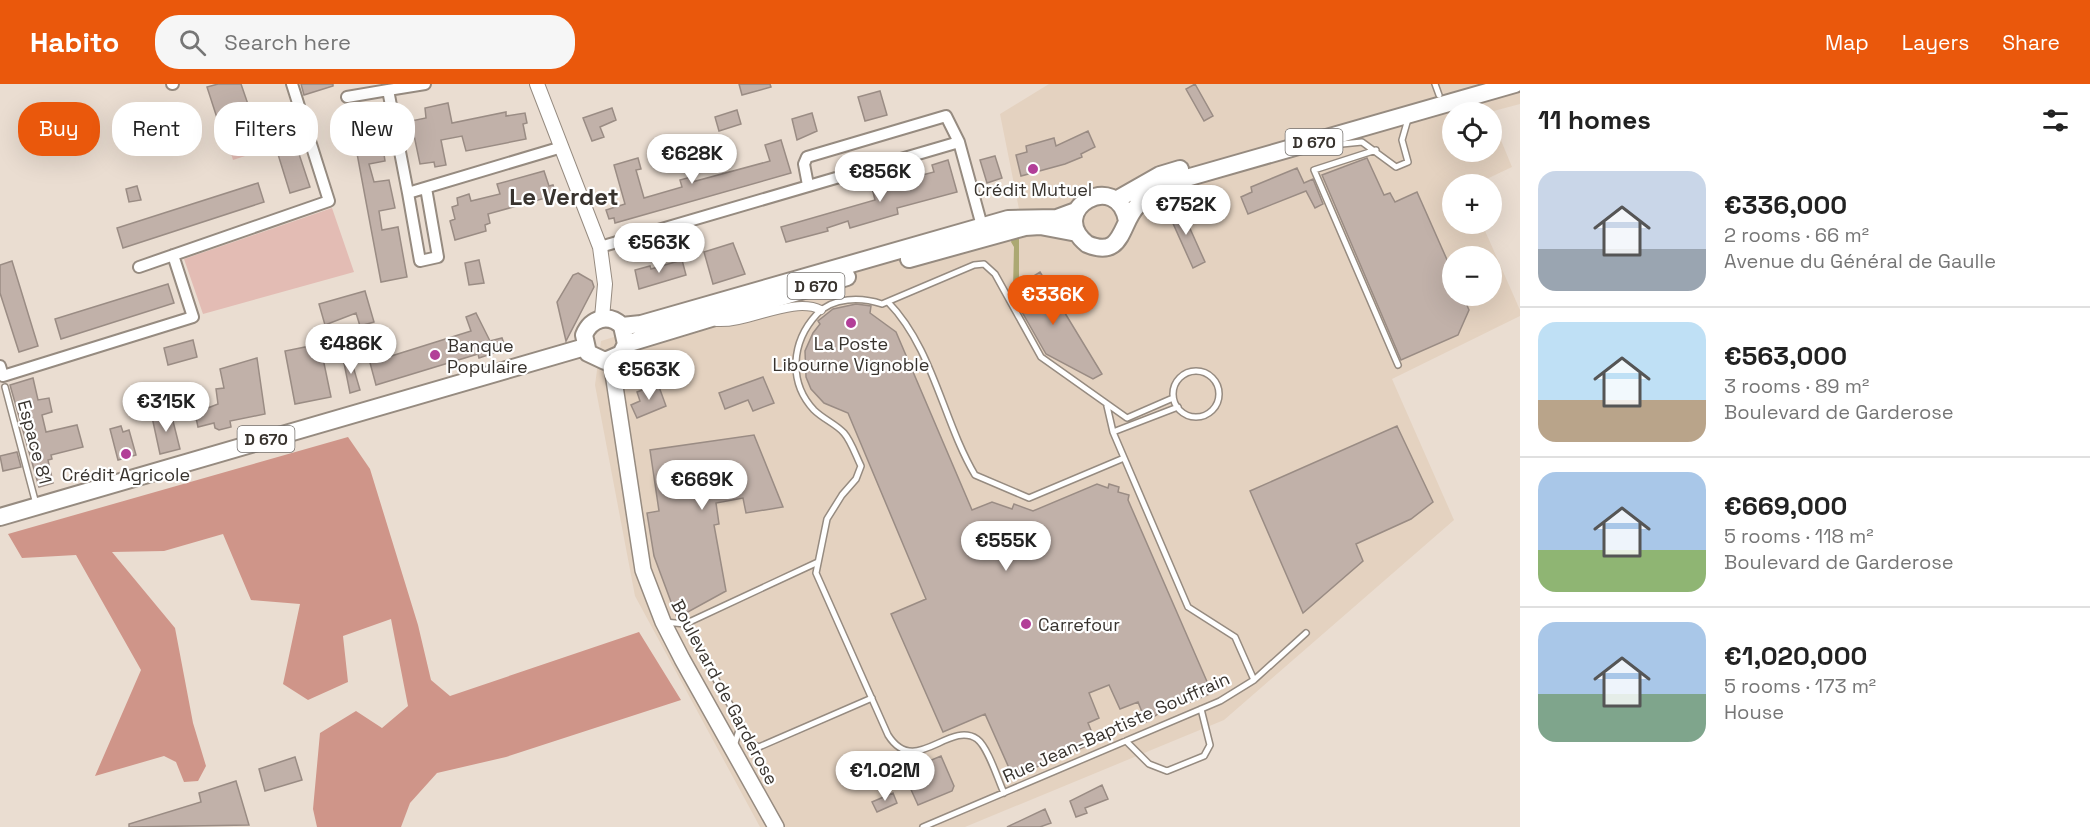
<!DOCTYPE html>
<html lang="en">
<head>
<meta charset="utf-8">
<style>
	:root { --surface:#fff; --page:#f6f6f6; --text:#222; --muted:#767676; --line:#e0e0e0; --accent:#ea580c }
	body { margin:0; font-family:"Space Grotesk",sans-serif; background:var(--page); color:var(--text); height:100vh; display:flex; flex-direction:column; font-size:22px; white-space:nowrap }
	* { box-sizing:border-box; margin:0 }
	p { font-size:20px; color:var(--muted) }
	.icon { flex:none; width:33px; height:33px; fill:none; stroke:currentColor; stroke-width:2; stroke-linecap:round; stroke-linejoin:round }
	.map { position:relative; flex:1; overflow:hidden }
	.panel { display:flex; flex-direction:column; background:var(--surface); width:570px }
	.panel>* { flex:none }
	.banner { position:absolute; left:18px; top:18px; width:570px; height:54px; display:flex; gap:12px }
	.fabs { position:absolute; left:1442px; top:18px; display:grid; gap:12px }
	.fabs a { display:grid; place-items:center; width:60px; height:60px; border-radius:50%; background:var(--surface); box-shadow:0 6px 24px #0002; font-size:30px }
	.price { position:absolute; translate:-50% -51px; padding:0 14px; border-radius:21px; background:#fff; color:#222; font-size:20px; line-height:39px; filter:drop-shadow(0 2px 3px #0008) }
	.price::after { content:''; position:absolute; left:50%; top:36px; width:18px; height:14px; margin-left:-9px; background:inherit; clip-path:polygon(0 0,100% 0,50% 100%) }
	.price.selected { background:var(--accent); color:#fff }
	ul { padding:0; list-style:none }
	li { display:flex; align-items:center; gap:18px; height:150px; padding:0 18px }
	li+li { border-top:2px solid var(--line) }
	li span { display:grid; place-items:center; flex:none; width:168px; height:120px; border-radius:18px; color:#555 }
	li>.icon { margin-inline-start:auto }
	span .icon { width:72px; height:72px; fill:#fffc; stroke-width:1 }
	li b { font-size:26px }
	h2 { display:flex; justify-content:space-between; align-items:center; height:72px; padding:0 18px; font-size:26px }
	.pill { padding:0 21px; border-radius:24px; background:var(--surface); box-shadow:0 6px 24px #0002; font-size:21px; line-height:54px }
	.pill.selected { background:var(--accent); color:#fff }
	header { display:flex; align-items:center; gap:36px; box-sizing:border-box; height:84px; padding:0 30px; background:var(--accent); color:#fff }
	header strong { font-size:28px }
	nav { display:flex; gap:33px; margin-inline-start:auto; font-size:21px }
	.search { width:420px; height:54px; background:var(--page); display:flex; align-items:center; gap:15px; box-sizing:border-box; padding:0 21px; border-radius:24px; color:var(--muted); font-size:22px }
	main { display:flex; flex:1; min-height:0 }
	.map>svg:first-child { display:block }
	.built { fill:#e4d2c0; fill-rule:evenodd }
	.green { fill:#e3bcb4 }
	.forest { fill:#cf9589 }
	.water { fill:#aca872 }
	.building { fill:#c1b1a9; stroke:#9a8c84; stroke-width:1.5 }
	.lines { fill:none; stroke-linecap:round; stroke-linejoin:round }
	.service-casing { stroke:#968b80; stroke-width:8 }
	.pedestrian-casing { stroke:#968b80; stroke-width:10 }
	.minor-casing { stroke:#968b80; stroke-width:14 }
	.tertiary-casing { stroke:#968b80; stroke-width:16 }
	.secondary-casing { stroke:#968b80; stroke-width:18 }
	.primary-casing { stroke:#968b80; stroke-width:20 }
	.service { stroke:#fff; stroke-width:5 }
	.pedestrian { stroke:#fff; stroke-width:8 }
	.minor { stroke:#fff; stroke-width:10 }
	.tertiary { stroke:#fff; stroke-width:14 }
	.secondary { stroke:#fff; stroke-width:15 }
	.primary { stroke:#fff; stroke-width:16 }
	.poi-dot { fill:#b23f98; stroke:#fff; stroke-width:2 }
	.labels { text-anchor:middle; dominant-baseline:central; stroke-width:4.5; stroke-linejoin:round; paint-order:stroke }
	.shield { fill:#fff; stroke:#74706d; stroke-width:1.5 }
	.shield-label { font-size:16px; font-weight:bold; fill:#38332e }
	.poi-label { font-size:18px; fill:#38332e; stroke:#fff }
	.street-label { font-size:18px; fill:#38332e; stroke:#fff }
	.district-label { font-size:24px; font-weight:bold; fill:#38332e; stroke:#fff }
</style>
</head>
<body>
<header>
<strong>Habito</strong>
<div class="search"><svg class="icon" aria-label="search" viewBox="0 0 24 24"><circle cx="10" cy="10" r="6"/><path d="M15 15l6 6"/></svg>Search here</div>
<nav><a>Map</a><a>Layers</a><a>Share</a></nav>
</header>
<main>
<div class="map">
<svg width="1520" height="743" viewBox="0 0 1520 743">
	<rect width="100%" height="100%" fill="#eaddd1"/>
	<path class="built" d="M1049,0H1520V20L1490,28H1452V68H1491V32L1512,83L1476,100H1452V140H1482L1520,226V232L1392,295L1454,436L1224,636L965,743H760L635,512L595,301L601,257L1019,125L1000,30ZM1452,172H1491V212H1452Z"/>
	<path class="green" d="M247,57L251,70L233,76L229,62Z
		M332,124L354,188L203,230L184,175Z"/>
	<path class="forest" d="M348,353L370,385L418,541L431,596L450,612L639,548L681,616L506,673L437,689L410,719L401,743H317L313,725L320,649L356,627L382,644L408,622L391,535L343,552L348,598L308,616L283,600L300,520L251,516L223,450L164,467L112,468L175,544L193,639L206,682L198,697L184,698L176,678L164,672L95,692L141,586L76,471L22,474L8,450Z"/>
	<path class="water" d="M1019,150V201L1013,204L1014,163L1011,158L1013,152Z"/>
	<path class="building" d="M218,0H241L251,29L219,40L207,3Z
		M301,0H333V2L304,11Z
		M739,0H770L771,3L742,11Z
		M1195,0L1213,32L1204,37L1186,5Z
		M880,7L887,31L865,37L858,13Z
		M282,19L310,103L290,109L264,25Z
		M448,19L452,39L506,28V32L525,29L527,39L523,40L526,55L466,67L462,52L441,56L446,81L435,83L434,78L420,80L411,37L426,34L425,24Z
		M612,24L616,36L600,43L604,53L592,57L583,34Z
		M737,26L741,40L719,47L715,33Z
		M812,29L817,47L797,56L792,35Z
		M361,30L362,34L378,31L385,77L369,80L374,98L389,96L395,124L379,127L382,146L398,143L407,193L381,198L350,32Z
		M1088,47L1095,63L1081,70L1082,73L1065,80L1021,92L1016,71L1027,68L1026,62L1054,54L1056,62Z
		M781,56L791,89L615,139L614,134L609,135L606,126L625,120L614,81L638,74L641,85L636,86L644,114L682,103L680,96L691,93L692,98L770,77L765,61Z
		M995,72L1002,94L987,99L980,76Z
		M1367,74L1384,111L1390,109L1395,118L1417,108L1452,187V212H1463L1469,226L1458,251L1401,276L1322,91Z
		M948,76L957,108L897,124L898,130L850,144L848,137L827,144L828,147L786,158L781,143L875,116L872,104L934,88L932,81Z
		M1297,84L1304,99L1313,95L1323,120L1315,124L1306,107L1248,130L1241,113L1252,108L1251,103Z
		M544,87L549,102L553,101L556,111L488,130L490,139L485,141L486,147L455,156L450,137L455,135L452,123L458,121L457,114L469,110L471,117L500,110L497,100Z
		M258,99L264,118L123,164L117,144Z
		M137,102L141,116L129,118L126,105Z
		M1179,120L1205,178L1193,184L1167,126Z
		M733,159L745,190L713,200L704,168Z
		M479,176L484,199L469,201L465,179Z
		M682,176L686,191L639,205L635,186L650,182L651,185Z
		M12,177L38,262L19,268L0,209V181Z
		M1040,188L1102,290L1093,295L1046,270L1010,207Z
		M578,189L592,197L594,203L566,257L557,218L573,191Z
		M168,200L174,219L61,255L55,235Z
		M365,207L374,238L360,242L356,229L325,241L319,220Z
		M856,220L871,222L870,229L896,248L972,426L992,418L1012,425L1014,420L1033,427L1097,400L1108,404L1109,400L1119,403L1118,408L1129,411L1128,416L1212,609L1183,621L1177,617L1146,638L1138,618L1120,625L1109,601L1089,609L1099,634L1088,639L1096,658L1013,693L985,630L943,648L891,530L926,515L848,329L824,319L811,305L806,293L805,267L813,249L820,240L818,237L833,225Z
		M476,229L490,257L502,254L506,265L479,274L478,270L376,301L369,275L387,270L388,273L471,247L466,233Z
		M193,256L197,273L168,281L164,264Z
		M320,260L331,313L295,320L285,267Z
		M350,272L360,306L350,309L343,274Z
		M257,274L265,330L230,337L231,343L219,346L215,344L214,339L198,343L195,329L218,320L216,305L224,304L220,285Z
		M763,293L774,319L753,327L748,316L725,325L719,309Z
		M33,294L38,316L49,314L52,328L42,331L46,348L77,341L83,363L51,371L52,375L48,376L53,399L39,403L10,301Z
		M658,300L666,322L637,334L631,321L640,317L637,308Z
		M171,329L180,365L160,370L152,333Z
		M121,342L123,348L129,346L136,371L118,376L110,345Z
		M1397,342L1433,418L1411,435L1356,460L1363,477L1303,529L1250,407Z
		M754,351L783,423L746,429L743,414L716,419L719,440L714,441L726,507L677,534L654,472L647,429L659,427L650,366Z
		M17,368L21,383L3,387L0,372Z
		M941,672L954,702L952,707L918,721L903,688Z
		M295,673L302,696L265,707L259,685Z
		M236,697L249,741L129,743V740L201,718L199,709Z
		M1102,701L1108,715L1085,724L1087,729L1076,733L1070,717Z
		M893,709L897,719L877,728L872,718Z
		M1045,725L1051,739L1040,743H1007Z"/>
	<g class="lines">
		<g class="service-casing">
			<path id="service" d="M1435,0L1439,11
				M1322,62L1362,58L1396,83L1408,78L1402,56L1408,35
				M1376,66L1314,86L1398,281
				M888,218C933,264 943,337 975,391L1029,414L1124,374
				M1173 310a23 23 0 1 1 46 0a23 23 0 1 1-46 0Z
				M5,303L36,420
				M1107,322L1113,348L1188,523L1235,553L1254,596
				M1113,348L1178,323
				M665,538L685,540L818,478
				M685,540L752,660L759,663L872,614
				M1126,657L1149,680L1167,687L1204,672L1210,661L1201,625
				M734,662L741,640
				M1004,709C998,696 988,663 977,655C949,636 915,694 888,651L816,489L827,435L842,411L856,395L861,382C856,372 851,357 844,349C836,340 823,335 814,326C788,298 791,258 817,230C833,213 861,213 882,220L974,181L984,180L995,190L1041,273L1127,334L1173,314
				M923,743L1220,617L1254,596L1306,549"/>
		</g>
		<g class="pedestrian-casing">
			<path id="pedestrian" d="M717,238C749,240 793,212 821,226"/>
		</g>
		<g class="minor-casing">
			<path id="minor" d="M172,0H173
				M425,0L388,6L408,109L562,63
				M347,13L388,6
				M808,101L804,80L807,73L946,32L959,58L982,142
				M408,109L420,177L438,173L426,104
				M600,163L959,58
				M139,183L329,117L292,0
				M0,282L3,292L193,233L173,171"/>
		</g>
		<g class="tertiary-casing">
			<path id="tertiary" d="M537,0L600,163L605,200L602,234"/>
		</g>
		<g class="secondary-casing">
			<path id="secondary" d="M611,276L643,486L663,538L682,575L776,743"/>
		</g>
		<g class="primary-casing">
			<path id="primary" d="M1116,116L1160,91L1180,85
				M1127,137C1118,84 1045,126 1087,160C1124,176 1120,138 1138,121C1146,112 1158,106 1169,99L1515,0
				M909,175L1025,143L1040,142L1077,149
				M622,242L626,260L621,270L605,277L588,269L584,251C591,234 609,229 622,242L641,240L1008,135L1057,134L1076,127
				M626,260L847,193
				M0,433L585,263"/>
		</g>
		<use href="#service" class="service"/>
		<use href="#pedestrian" class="pedestrian"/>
		<use href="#minor" class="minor"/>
		<use href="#tertiary" class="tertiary"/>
		<use href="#secondary" class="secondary"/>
		<use href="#primary" class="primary"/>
	</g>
	<g class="poi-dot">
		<circle cx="1033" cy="85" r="6"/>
		<circle cx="851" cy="239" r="6"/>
		<circle cx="435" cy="271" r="6"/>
		<circle cx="126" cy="370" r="6"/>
		<circle cx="1026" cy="540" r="6"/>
	</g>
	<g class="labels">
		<g class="shield">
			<rect x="1285.5" y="45" width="57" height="26" rx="4.5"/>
			<rect x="787.5" y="189" width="57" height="26" rx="4.5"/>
			<rect x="237.5" y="342" width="57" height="26" rx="4.5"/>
		</g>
		<g class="shield-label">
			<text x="1314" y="58">D 670</text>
			<text x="816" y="202">D 670</text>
			<text x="266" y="355">D 670</text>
		</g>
		<g class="poi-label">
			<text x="1033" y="105">Crédit Mutuel</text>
			<text x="851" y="259">La Poste<tspan x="851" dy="21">Libourne Vignoble</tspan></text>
			<text x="447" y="261" text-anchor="start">Banque<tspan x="447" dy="21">Populaire</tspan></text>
			<text x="126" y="390">Crédit Agricole</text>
			<text x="1038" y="540" text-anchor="start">Carrefour</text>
		</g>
		<g class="street-label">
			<text transform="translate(35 358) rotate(75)">Espace 81</text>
			<text transform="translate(725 608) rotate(62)">Boulevard de Garderose</text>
			<text transform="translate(1116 643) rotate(-24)">Rue Jean-Baptiste Souffrain</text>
		</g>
		<g class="district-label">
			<text x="564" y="112">Le Verdet</text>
		</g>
	</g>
</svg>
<div class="fabs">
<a><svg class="icon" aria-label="locate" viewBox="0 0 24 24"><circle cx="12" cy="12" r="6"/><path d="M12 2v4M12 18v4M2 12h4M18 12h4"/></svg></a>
<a>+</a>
<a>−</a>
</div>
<b class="price" style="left:692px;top:101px">€628K</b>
<b class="price" style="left:880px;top:119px">€856K</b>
<b class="price" style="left:1186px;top:152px">€752K</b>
<b class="price" style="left:659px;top:190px">€563K</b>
<b class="price selected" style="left:1053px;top:242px">€336K</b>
<b class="price" style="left:351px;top:291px">€486K</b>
<b class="price" style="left:649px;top:317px">€563K</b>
<b class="price" style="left:166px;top:349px">€315K</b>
<b class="price" style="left:702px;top:427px">€669K</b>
<b class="price" style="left:1006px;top:488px">€555K</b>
<b class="price" style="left:885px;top:718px">€1.02M</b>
<div class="banner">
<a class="pill selected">Buy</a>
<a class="pill">Rent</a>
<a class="pill">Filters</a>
<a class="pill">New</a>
</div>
</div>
<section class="panel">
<h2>11 homes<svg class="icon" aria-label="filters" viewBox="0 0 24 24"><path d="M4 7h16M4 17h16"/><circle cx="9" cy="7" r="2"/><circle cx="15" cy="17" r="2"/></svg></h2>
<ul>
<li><span style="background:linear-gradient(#c9d6e8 65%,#9aa5b1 0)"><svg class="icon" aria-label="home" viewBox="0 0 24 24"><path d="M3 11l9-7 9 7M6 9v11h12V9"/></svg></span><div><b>€336,000</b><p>2 rooms · 66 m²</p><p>Avenue du Général de Gaulle</p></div></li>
<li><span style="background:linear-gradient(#bfe0f5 65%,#b9a48a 0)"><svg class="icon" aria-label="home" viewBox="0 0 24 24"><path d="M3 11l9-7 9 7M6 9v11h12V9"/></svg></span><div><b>€563,000</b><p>3 rooms · 89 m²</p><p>Boulevard de Garderose</p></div></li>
<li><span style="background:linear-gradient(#a9c7e8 65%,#8fb573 0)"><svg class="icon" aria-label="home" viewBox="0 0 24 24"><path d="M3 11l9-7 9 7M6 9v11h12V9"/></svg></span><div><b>€669,000</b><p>5 rooms · 118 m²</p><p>Boulevard de Garderose</p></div></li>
<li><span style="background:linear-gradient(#a9c7e8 60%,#7fa58c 0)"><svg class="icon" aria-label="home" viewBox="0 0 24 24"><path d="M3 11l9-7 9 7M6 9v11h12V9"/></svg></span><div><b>€1,020,000</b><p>5 rooms · 173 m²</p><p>House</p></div></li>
</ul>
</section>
</main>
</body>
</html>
